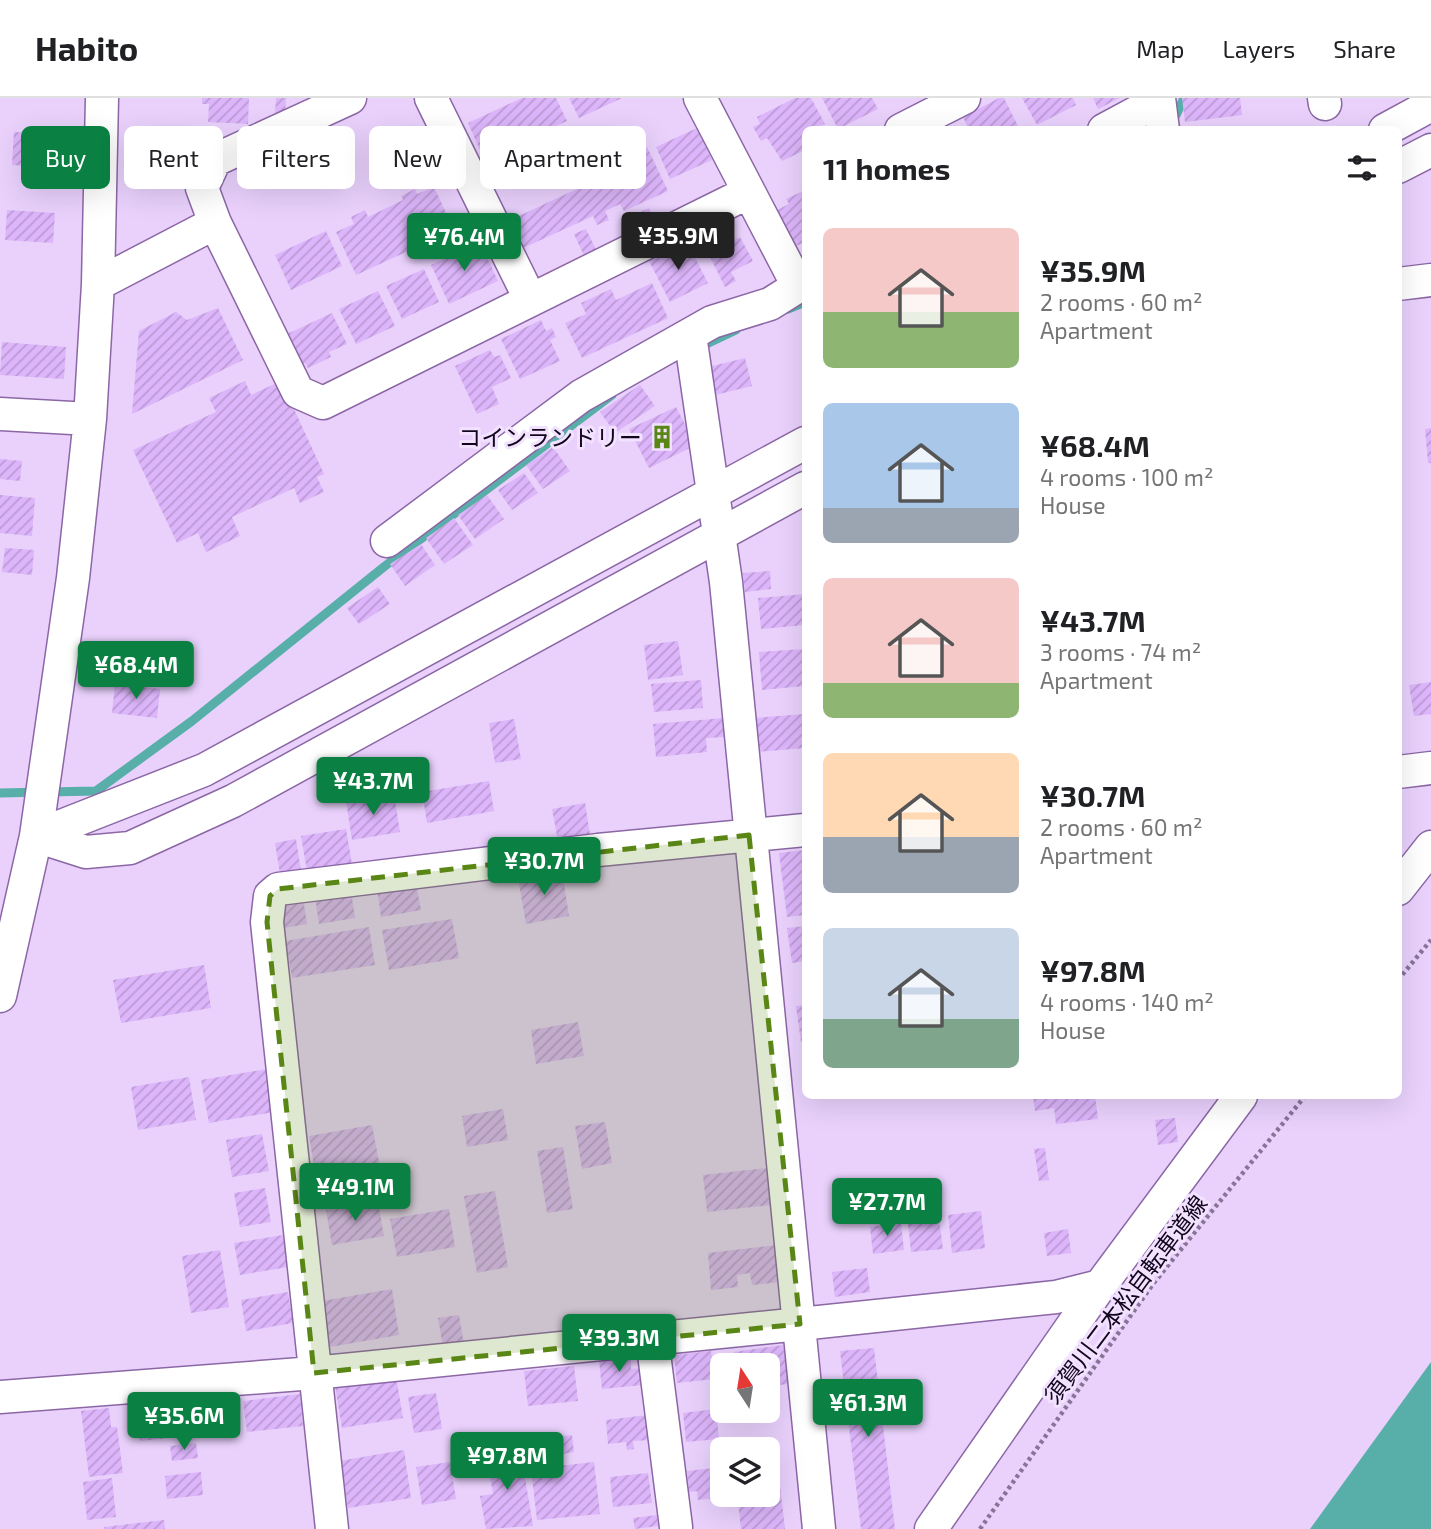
<!DOCTYPE html>
<html lang="en">
<head>
<meta charset="utf-8">
<style>
	:root { --surface:#fff; --page:#f2f2f2; --text:#202124; --muted:#757577; --line:#e0e0e0; --accent:#0b8043 }
	body { margin:0; font-family:"Exo 2","Noto Sans JP",sans-serif; background:var(--page); color:var(--text); height:100vh; display:flex; flex-direction:column; font-size:26px; white-space:nowrap }
	* { box-sizing:border-box; margin:0 }
	p { font-size:23px; color:var(--muted) }
	.icon { flex:none; width:38px; height:38px; fill:none; stroke:currentColor; stroke-width:2; stroke-linecap:round; stroke-linejoin:round }
	.map { position:relative; flex:1; overflow:hidden }
	.details { position:absolute; left:802px; top:28px; width:600px; height:973px; display:flex; flex-direction:column; background:var(--surface); border-radius:10px; box-shadow:0 7px 28px #0002 }
	.details>* { flex:none }
	.banner { position:absolute; left:21px; top:28px; width:665px; height:63px; display:flex; gap:14px }
	.needle { width:46px; rotate:348deg }
	.controls { position:absolute; left:710px; top:1255px; display:grid; gap:14px }
	.controls a { display:grid; place-items:center; width:70px; height:70px; border-radius:10px; background:var(--surface); box-shadow:0 7px 28px #0002; font-size:35px }
	.price { position:absolute; translate:-50% -60px; padding:0 16px; border-radius:7px; background:var(--accent); color:#fff; font-size:23px; line-height:46px; filter:drop-shadow(0 2px 4px #0008) }
	.price::after { content:''; position:absolute; left:50%; top:42px; width:21px; height:16px; margin-left:-10px; background:inherit; clip-path:polygon(0 0,100% 0,50% 100%) }
	.price.selected { background:#222; color:#fff }
	ul { padding:0; list-style:none }
	li { display:flex; align-items:center; gap:21px; height:175px; padding:0 21px }
	li span { display:grid; place-items:center; flex:none; width:196px; height:140px; border-radius:10px; color:#555 }
	li>.icon { margin-inline-start:auto }
	span .icon { width:84px; height:84px; fill:#fffc; stroke-width:1 }
	li b { font-size:30px }
	h2 { display:flex; justify-content:space-between; align-items:center; height:84px; padding:0 21px; font-size:30px }
	.chip { padding:0 24px; border-radius:10px; background:var(--surface); box-shadow:0 7px 28px #0002; font-size:24px; line-height:63px }
	.chip.selected { background:var(--accent); color:#fff }
	header { display:flex; align-items:center; gap:42px; box-sizing:border-box; height:98px; padding:0 35px; background:var(--surface); border-bottom:2px solid var(--line) }
	header strong { font-size:33px }
	nav { display:flex; gap:38px; margin-inline-start:auto; font-size:24px }
	.map>svg:first-child { display:block }
	.water { fill:#58aea8 }
	.lines { fill:none; stroke-linecap:round; stroke-linejoin:round }
	.stream { stroke:#58aea8; stroke-width:9 }
	.building { fill:url(#building-hatch) }
	.minor-casing { stroke:#8b67a6; stroke-width:35 }
	.path { stroke:#877496; stroke-width:4.5; stroke-dasharray:3.5 3.5; stroke-linecap:butt }
	.minor { stroke:#fff; stroke-width:32 }
	.marked { fill:#5a8615; fill-opacity:0.2; stroke:#5a8615; stroke-width:5; stroke-dasharray:14 9; stroke-linejoin:round }
	.labels { text-anchor:middle; dominant-baseline:central; stroke-width:6; stroke-linejoin:round; paint-order:stroke }
	.poi-label { font-size:23px; fill:#13051d; stroke:#f2e2ff; text-anchor:end }
	.street-label { font-size:23px; fill:#13051d; stroke:#f2e2ff }
</style>
</head>
<body>
<header>
<strong>Habito</strong>
<nav><a>Map</a><a>Layers</a><a>Share</a></nav>
</header>
<div class="map">
<svg width="1431" height="1431" viewBox="0 0 1431 1431">
	<defs>
		<pattern id="building-hatch" width="6" height="6" patternUnits="userSpaceOnUse" patternTransform="scale(1.75)"><rect width="6" height="6" fill="#dcb5fa"/><path d="M-1 1l2-2M0 6l6-6M5 7l2-2" fill="none" stroke="#bc9ad6"/></pattern>
	</defs>
	<rect width="100%" height="100%" fill="#e9d1fc"/>
	<path class="water" d="M1431,1264V1431H1310Z"/>
	<g class="lines">
		<path class="stream" d="M1169,21L1176,17L1184,0
			M788,211L805,204
			M698,250L736,232
			M0,695L96,693L192,623L385,468L612,297"/>
	</g>
	<path class="building" d="M202,0H249L248,26L208,24L209,6H202Z
		M276,0H286L285,16L275,15Z
		M522,0H556L567,23L484,61L468,25Z
		M569,0H622L579,20Z
		M795,0H811L825,26L805,32L802,38L805,52L782,63L767,40L761,43L753,29L760,26L757,19Z
		M822,0H872L878,11L838,31Z
		M999,0H1004L1020,32H969L963,19Z
		M1022,0H1073L1076,7L1037,27Z
		M1093,0H1120L1098,11Z
		M1182,0H1240L1242,17L1185,24Z
		M697,30L712,62L670,81L656,49Z
		M14,34L66,37L64,70L12,67Z
		M172,42L171,68L157,88L150,89L148,43Z
		M647,49L668,93L624,113L620,106L605,113L609,122L597,127L593,118L521,151L508,123L607,77L603,70Z
		M434,89L454,132L356,177L336,134L354,126L351,119L365,112L368,119L403,102L401,98L415,91L417,96Z
		M805,92V144L796,148L777,112L789,106L786,101Z
		M649,110L657,127L634,138L626,121Z
		M7,112L55,115L53,145L5,142Z
		M586,131L598,156L586,162L574,136Z
		M326,133L342,168L291,192L275,157Z
		M740,139L753,163L731,174L736,183L725,189L708,155Z
		M480,144L498,183L449,206L431,167Z
		M687,144L708,185L670,204L649,163Z
		M424,171L439,204L402,221L386,188Z
		M652,185L668,220L582,260L565,225L586,216L581,205L611,191L616,202Z
		M378,193L395,228L356,246L339,211Z
		M218,210L243,262L132,316L139,233L176,214L187,222Z
		M332,215L347,246L329,254L331,259L308,270L305,265L299,268L285,237Z
		M541,222L546,233L552,230L556,239L550,242L560,263L520,281L501,241Z
		M2,244L66,249L64,281L0,277Z
		M490,252L494,259L500,257L511,280L492,289L499,306L477,316L455,268Z
		M745,260L752,288L715,297L708,269Z
		M245,283L251,297L281,283L324,376L317,379L324,394L300,405L294,390L232,419L240,438L206,454L198,435L177,445L133,352L216,314L209,300Z
		M640,287L655,308L615,335L600,314Z
		M676,309L696,347L649,370L629,331Z
		M1431,330V365H1428L1425,331Z
		M553,349L570,373L543,391L526,367Z
		M0,361L22,363L20,383L0,381Z
		M524,375L538,395L512,412L498,392Z
		M0,397L35,400L32,438L0,435Z
		M487,397L504,421L475,441L458,417Z
		M454,420L473,447L444,466L426,440Z
		M421,446L435,467L405,488L390,466Z
		M5,450L34,452L32,477L2,474Z
		M770,473L771,491L745,494L743,475Z
		M378,489L390,506L359,526L347,510Z
		M805,496V527L761,531L758,500Z
		M678,543L683,577L648,582L644,547Z
		M805,551V588L762,592L759,554Z
		M701,582L703,610L654,614L651,586Z
		M1431,584V616L1414,618L1409,587Z
		M115,586L160,591L157,620L112,615Z
		M805,616V650L756,654L753,620Z
		M724,620L725,639L706,640L707,654L656,659L653,626Z
		M514,621L521,661L495,665L489,625Z
		M489,683L494,713L427,725L422,694Z
		M394,696L400,734L352,742L346,703Z
		M585,705L591,743L559,749L552,711Z
		M346,731L352,766L307,773L301,738Z
		M296,741L301,773L280,776L275,745Z
		M805,752V817L787,819L779,755Z
		M562,773L569,818L526,826L518,780Z
		M416,785L421,812L381,819L377,791Z
		M351,793L355,820L319,826L315,799Z
		M303,800L307,826L284,830L280,804Z
		M452,821L459,860L389,872L382,832Z
		M805,828V863L792,865L787,830Z
		M369,829L375,867L292,880L286,843Z
		M204,867L211,910L121,925L113,882Z
		M805,907V944H801L796,908Z
		M578,924L584,958L536,966L531,932Z
		M267,971L274,1014L209,1025L201,982Z
		M189,979L196,1022L138,1032L131,989Z
		M1033,998H1095L1098,1021L1056,1026L1054,1010L1035,1013Z
		M503,1011L508,1042L467,1049L462,1018Z
		M1175,1020L1178,1044L1158,1047L1155,1022Z
		M605,1024L612,1065L582,1071L575,1028Z
		M372,1027L380,1069L316,1080L309,1038Z
		M262,1036L269,1073L232,1079L226,1042Z
		M563,1049L573,1111L547,1115L537,1053Z
		M1045,1050L1049,1082L1039,1083L1034,1051Z
		M767,1070L771,1107L707,1114L703,1077Z
		M265,1090L271,1124L240,1129L234,1095Z
		M495,1093L508,1169L477,1175L464,1098Z
		M378,1104L384,1138L332,1147L326,1112Z
		M449,1111L455,1149L397,1159L390,1121Z
		M981,1113L985,1150L952,1155L948,1117Z
		M939,1121L943,1151L911,1154L908,1126Z
		M901,1125L904,1152L873,1156L870,1129Z
		M1068,1131L1071,1155L1047,1158L1044,1135Z
		M283,1137L288,1169L240,1177L234,1145Z
		M778,1147L782,1184L752,1187L750,1175L737,1177L738,1189L711,1192L708,1155Z
		M220,1152L229,1209L191,1215L182,1158Z
		M867,1170L870,1194L835,1199L832,1174Z
		M392,1191L399,1237L330,1249L322,1203Z
		M288,1194L293,1225L246,1233L241,1202Z
		M459,1217L464,1246L443,1249L438,1220Z
		M783,1247L789,1286L768,1288V1267H736L734,1254Z
		M874,1250L895,1431H861L840,1253Z
		M711,1253L715,1281L677,1285L674,1257Z
		M631,1259V1271L641,1270L643,1287L602,1291L599,1263Z
		M574,1268L578,1303L528,1308L524,1273Z
		M396,1278L403,1320L342,1330L335,1288Z
		M436,1295L442,1331L414,1335L408,1299Z
		M300,1296L303,1328L247,1334L243,1303Z
		M109,1310L111,1329H117L123,1375L89,1379L81,1313Z
		M193,1310L196,1337L140,1343L137,1316Z
		M716,1311L719,1341L686,1344L683,1315Z
		M648,1317L651,1342L633,1343L634,1351L627,1352L626,1344L608,1346L606,1322Z
		M572,1337L574,1354L557,1357L555,1339Z
		M547,1338L549,1362L531,1364L529,1340Z
		M196,1345L198,1360L172,1363L170,1348Z
		M520,1349L533,1428L486,1431L480,1398L493,1396L486,1354Z
		M404,1352L411,1400L348,1410L339,1363Z
		M768,1361H777L785,1431H741L737,1396H768Z
		M450,1364L456,1401L422,1407L416,1369Z
		M594,1364L600,1416L537,1422L531,1371Z
		M723,1369V1399L698,1402L697,1393L689,1394L687,1373Z
		M201,1374L203,1397L167,1401L165,1378Z
		M648,1375L652,1405L613,1409L610,1379Z
		M112,1380L116,1419L87,1422L83,1384Z
		M657,1417L658,1428L635,1431L633,1420Z
		M164,1422L165,1431H104V1429Z"/>
	<g class="lines">
		<g class="minor-casing">
			<path id="minor" d="M350,0L215,62L202,90L215,125L298,294L323,305L749,94L700,0
				M431,0L530,201
				M1159,0L1163,32
				M1324,0L1325,6
				M901,32L964,0
				M1104,32L1158,3
				M1385,32L1431,7
				M1398,69L1431,52
				M749,94L798,188
				M98,186L215,125
				M1398,186L1431,182
				M690,237L726,484L819,1431
				M0,316L90,321
				M387,443L581,298L712,224L770,206L805,184
				M1398,674L1431,670
				M36,738L204,672L805,345
				M36,738L86,754L130,750L233,703L805,390
				M1398,791L1431,749
				M0,898L36,738L73,480L90,321L98,186L102,0
				M652,1240L676,1429
				M0,1299L314,1275L800,1226L1056,1199L1100,1188
				M332,1431L267,824L270,798L278,791L598,752L805,732
				M931,1431L1100,1188L1241,998"/>
		</g>
		<path class="path" d="M1398,882L1431,842
			M980,1431L1153,1186L1305,998"/>
		<use href="#minor" class="minor"/>
	</g>
	<path class="marked" d="M749,737L800,1226L314,1275L267,824L270,798L278,791Z"/>
	<defs>
		<g id="building-bare" transform="scale(1.89)"><path d="M-4-6H4V6H1V3H-1V6H-4ZM-2.5-4.3h1.7v1.8h-1.7ZM.8-4.3h1.7v1.8H.8ZM-2.5-1h1.7V.8h-1.7ZM.8-1h1.7V.8H.8Z" fill="#5a8615" stroke="#f2e2ff" stroke-width="2.5" paint-order="stroke"/></g>
	</defs>
	<g fill-rule="evenodd">
		<use href="#building-bare" x="662" y="339"/>
	</g>
	<g class="labels">
		<g class="poi-label">
			<text x="642" y="339">コインランドリー</text>
		</g>
		<g class="street-label">
			<text transform="translate(1125 1201) rotate(-53)">須賀川二本松自転車道線</text>
		</g>
	</g>
</svg>
<div class="controls">
<a><svg class="needle" viewBox="-14 -14 28 28"><path d="M0-13l5 13h-10z" fill="#e53935"/><path d="M0 13l5-13h-10z" fill="#757577"/></svg></a>
<a><svg class="icon" aria-label="layers" viewBox="0 0 24 24"><path d="M12 4l9 5-9 5-9-5zM3 14l9 5 9-5"/></svg></a>
</div>
<b class="price selected" style="left:678px;top:174px">¥35.9M</b>
<b class="price" style="left:464px;top:175px">¥76.4M</b>
<b class="price" style="left:136px;top:603px">¥68.4M</b>
<b class="price" style="left:373px;top:719px">¥43.7M</b>
<b class="price" style="left:544px;top:799px">¥30.7M</b>
<b class="price" style="left:355px;top:1125px">¥49.1M</b>
<b class="price" style="left:887px;top:1140px">¥27.7M</b>
<b class="price" style="left:619px;top:1276px">¥39.3M</b>
<b class="price" style="left:868px;top:1341px">¥61.3M</b>
<b class="price" style="left:184px;top:1354px">¥35.6M</b>
<b class="price" style="left:507px;top:1394px">¥97.8M</b>
<div class="banner">
<a class="chip selected">Buy</a>
<a class="chip">Rent</a>
<a class="chip">Filters</a>
<a class="chip">New</a>
<a class="chip">Apartment</a>
</div>
<section class="details">
<h2>11 homes<svg class="icon" aria-label="filters" viewBox="0 0 24 24"><path d="M4 7h16M4 17h16"/><circle cx="9" cy="7" r="2"/><circle cx="15" cy="17" r="2"/></svg></h2>
<ul>
<li><span style="background:linear-gradient(#f6c9c9 60%,#8fb573 0)"><svg class="icon" aria-label="home" viewBox="0 0 24 24"><path d="M3 11l9-7 9 7M6 9v11h12V9"/></svg></span><div><b>¥35.9M</b><p>2 rooms · 60 m²</p><p>Apartment</p></div></li>
<li><span style="background:linear-gradient(#a9c7e8 75%,#9aa5b1 0)"><svg class="icon" aria-label="home" viewBox="0 0 24 24"><path d="M3 11l9-7 9 7M6 9v11h12V9"/></svg></span><div><b>¥68.4M</b><p>4 rooms · 100 m²</p><p>House</p></div></li>
<li><span style="background:linear-gradient(#f6c9c9 75%,#8fb573 0)"><svg class="icon" aria-label="home" viewBox="0 0 24 24"><path d="M3 11l9-7 9 7M6 9v11h12V9"/></svg></span><div><b>¥43.7M</b><p>3 rooms · 74 m²</p><p>Apartment</p></div></li>
<li><span style="background:linear-gradient(#ffd9b3 60%,#9aa5b1 0)"><svg class="icon" aria-label="home" viewBox="0 0 24 24"><path d="M3 11l9-7 9 7M6 9v11h12V9"/></svg></span><div><b>¥30.7M</b><p>2 rooms · 60 m²</p><p>Apartment</p></div></li>
<li><span style="background:linear-gradient(#c9d6e8 65%,#7fa58c 0)"><svg class="icon" aria-label="home" viewBox="0 0 24 24"><path d="M3 11l9-7 9 7M6 9v11h12V9"/></svg></span><div><b>¥97.8M</b><p>4 rooms · 140 m²</p><p>House</p></div></li>
</ul>
</section>
</div>
</body>
</html>
